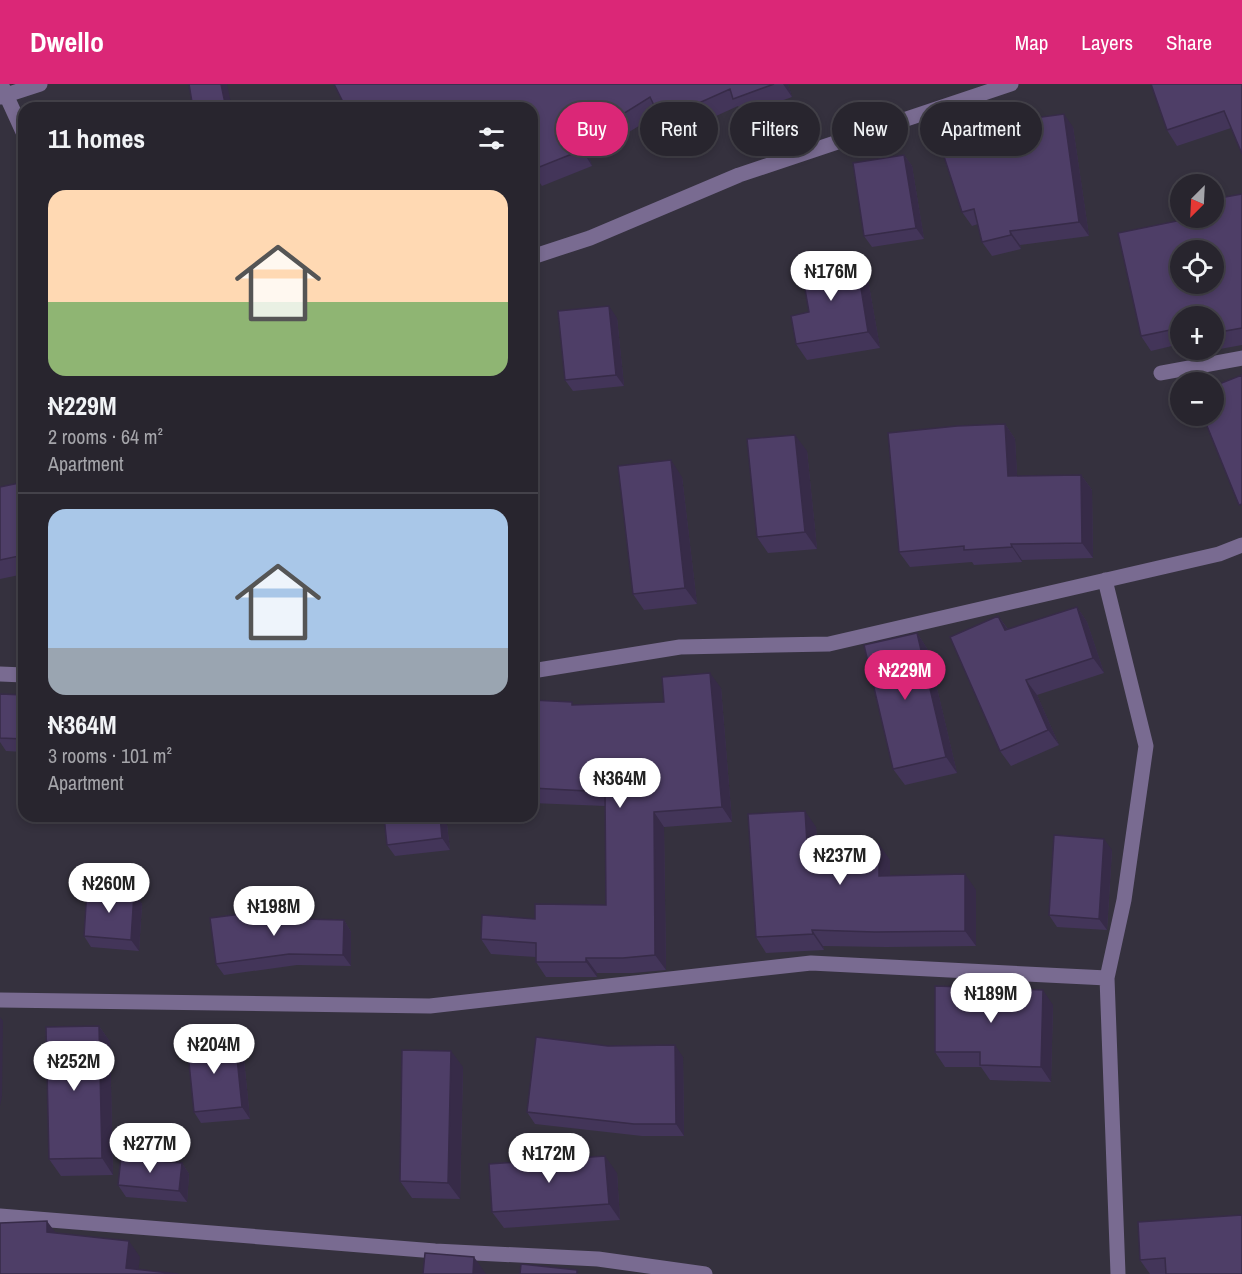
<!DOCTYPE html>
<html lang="en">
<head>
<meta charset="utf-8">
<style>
	:root { --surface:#28252e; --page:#34313a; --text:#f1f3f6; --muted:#a5a5aa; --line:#44424a; --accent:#db2777 }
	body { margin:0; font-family:"Archivo Narrow",sans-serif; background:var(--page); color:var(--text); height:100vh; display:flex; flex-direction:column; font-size:22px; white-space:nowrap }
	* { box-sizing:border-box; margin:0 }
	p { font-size:20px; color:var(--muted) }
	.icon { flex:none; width:33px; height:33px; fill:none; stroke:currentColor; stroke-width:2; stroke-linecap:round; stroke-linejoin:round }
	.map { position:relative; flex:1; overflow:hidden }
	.panel { position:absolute; left:18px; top:18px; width:520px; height:720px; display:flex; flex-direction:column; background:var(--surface); border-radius:18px; box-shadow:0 3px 9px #0003,0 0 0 2px var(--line) }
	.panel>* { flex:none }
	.banner { position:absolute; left:556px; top:18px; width:570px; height:54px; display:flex; gap:12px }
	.needle { width:39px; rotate:204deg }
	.fabs { position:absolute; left:1170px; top:90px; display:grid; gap:12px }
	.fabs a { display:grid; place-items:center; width:54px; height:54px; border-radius:50%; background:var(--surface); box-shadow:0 3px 9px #0003,0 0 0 2px var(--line); font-size:30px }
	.price { position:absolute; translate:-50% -51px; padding:0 14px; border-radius:21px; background:#fff; color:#222; font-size:20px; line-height:39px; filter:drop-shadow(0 2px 3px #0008) }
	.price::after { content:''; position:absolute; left:50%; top:36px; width:18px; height:14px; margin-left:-9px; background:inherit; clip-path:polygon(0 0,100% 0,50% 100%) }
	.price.on { background:var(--accent); color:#fff }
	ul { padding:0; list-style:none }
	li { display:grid; align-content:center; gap:12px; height:318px; padding:0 30px }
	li+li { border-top:2px solid var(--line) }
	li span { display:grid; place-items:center; height:186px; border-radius:18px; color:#555 }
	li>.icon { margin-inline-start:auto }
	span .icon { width:108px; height:108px; fill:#fffc; stroke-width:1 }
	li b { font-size:26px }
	h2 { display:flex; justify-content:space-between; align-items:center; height:72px; padding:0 30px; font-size:26px }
	.pill { padding:0 21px; border-radius:27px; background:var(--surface); box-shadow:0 3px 9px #0003,0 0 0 2px var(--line); font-size:21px; line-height:54px }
	.pill.on { background:var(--accent); color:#fff }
	header { display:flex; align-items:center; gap:36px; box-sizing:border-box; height:84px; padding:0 30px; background:var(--accent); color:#fff }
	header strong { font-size:28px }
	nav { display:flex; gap:33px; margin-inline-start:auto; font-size:21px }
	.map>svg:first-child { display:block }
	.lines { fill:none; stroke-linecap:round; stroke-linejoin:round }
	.minor { stroke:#796b91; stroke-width:15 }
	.wall { fill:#433559 }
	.shaded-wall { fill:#372b48 }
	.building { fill:#4e3e67; stroke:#372b48; stroke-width:1.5; fill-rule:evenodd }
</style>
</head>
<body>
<header>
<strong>Dwello</strong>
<nav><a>Map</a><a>Layers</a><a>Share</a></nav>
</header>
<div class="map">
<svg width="1242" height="1190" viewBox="0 0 1242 1190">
	<rect width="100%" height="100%" fill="#35313e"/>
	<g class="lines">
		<path class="minor" d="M1,0L24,50
			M0,13L40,0
			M532,173L590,154L739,91L1011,0
			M1161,289L1242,274
			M1105,496L1146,662L1124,816L1107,894L1118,1190
			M532,587L680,563L829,560L1219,470L1242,461
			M0,590L24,591
			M0,916L430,922L811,879L1107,894
			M0,1132L435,1167L598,1175L705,1190"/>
	</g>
	<path class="wall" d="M334,0H788L792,13L744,30L738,22L672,52L661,36L658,30L589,73L592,82L542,102L532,88V24Z
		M1242,0L1231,44L1177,62L1167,46Z
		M1073,43L1089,152L1020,161L1021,165L992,172L982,158L978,140L972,142L962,128Z
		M904,71L912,82L924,155L872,163L864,152Z
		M1242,110V261L1220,265L1214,255V232H1180V260L1151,267L1141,252L1187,135Z
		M856,173L867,190L880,264L807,276L796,260L809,228Z
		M617,234L624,302L573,307L565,296Z
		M1005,340L1015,355L1017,392L1081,391L1092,406L1093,474L1022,476V478L974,481L972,478L910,483L899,468Z
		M807,367L817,465L768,469L757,453Z
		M682,393L697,520L644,526L633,510Z
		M24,398V490L0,495V403Z
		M1077,523L1087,538L1104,589L1037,611L1059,661L1011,682L1000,667L998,532L1008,545Z
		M917,549L928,566L957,689L905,701L893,685Z
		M721,604L732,738L664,743L666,886L633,889H597V893H546L536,878V873L491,870L481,855L535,835L606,821L605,722L532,719V616L574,621L664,618Z
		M0,610L24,611V668L6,667L0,658Z
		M224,732H279V735L225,734Z
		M446,732L450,766L395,772L387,761Z
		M816,743L817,759L890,776V792L976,806V862L886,863L823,862L824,866L766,869L756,853Z
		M1112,766L1107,846L1057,843L1049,831Z
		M134,809L142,820L139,867L91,863L84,852Z
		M262,834L344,836L351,848V882L297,881L224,891L216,880Z
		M1053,921L1051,998L990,996L981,983H945L935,968Z
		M99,942L110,958L113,1091L61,1092L49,1075Z
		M235,954L243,966L250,1035L201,1039L194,1028Z
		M683,973L684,1052H642L535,1040L527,1028Z
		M463,983L460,1115L412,1114L400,1097Z
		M182,1079L189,1090L187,1118L126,1113L118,1101Z
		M617,1089L620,1136L504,1144L492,1128Z
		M1242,1131V1190H1150L1140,1176Z"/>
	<path class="shaded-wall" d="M221,0H227L232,24H226Z
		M783,0H788L792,13Z
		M1064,30L1073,43L1089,152L1079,138Z
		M578,58L589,73L592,82L582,66Z
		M904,71L912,82L924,155L916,144Z
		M1010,147L1020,161L1021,165L1011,151Z
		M856,173L867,190L880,264L868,248Z
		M609,222L617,234L624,302L616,291Z
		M1005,340L1015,355L1018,407L1008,392Z
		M795,351L807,367L817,465L805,448Z
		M671,376L682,393L697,520L685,504Z
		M1081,391L1092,406L1093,474L1082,459Z
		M1011,460L1022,476V478L1012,463Z
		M1077,523L1087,538L1104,589L1093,574Z
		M998,532L1009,547L1005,546Z
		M917,549L928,566L957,689L946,673Z
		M710,589L721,604L732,738L722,723Z
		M1026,596L1037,611L1059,661L1048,646Z
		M805,727L816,743L818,775L807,759Z
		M654,728L664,743L666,886L655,871Z
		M440,732H446L450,766L442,754Z
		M1104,755L1112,766L1107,846L1099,835Z
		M879,760L890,776V808L879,792Z
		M965,790L976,806V862L965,847Z
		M134,809L142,820L139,867L131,856Z
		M344,836L351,848V882L343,871Z
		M812,846L823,862L824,866L813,850Z
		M586,874L597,889V893L586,878Z
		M1043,906L1053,921L1051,998L1041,983Z
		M0,933L3,937L2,1012L0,1022Z
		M99,942L110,958L113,1091L102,1074Z
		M235,954L243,966L250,1035L242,1023Z
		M675,961L683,973L684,1052L676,1040Z
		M451,967L463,983L460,1115L448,1099Z
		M605,1072L617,1089L620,1136L609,1120Z
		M182,1079L189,1090L187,1118L179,1107Z
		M47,1137L58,1152L47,1148Z
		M129,1157L140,1173L138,1190L126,1184Z
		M474,1173L486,1190H473Z"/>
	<path class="building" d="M189,0H221L226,24H193Z
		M334,0H774L733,15L730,5L661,36L650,13L578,58L582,66L532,86V24H346Z
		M1151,0H1242V70L1224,27L1167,46Z
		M1064,30L1079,138L1010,147L1011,151L982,158L974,125L962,128L939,57L990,40Z
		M904,71L916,144L864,152L853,79Z
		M1242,110V244L1214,249V232H1180V244L1141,252L1118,149L1187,135V134H1214V115ZM1180,166H1214V200H1180Z
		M856,173L868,248L796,260L791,232L809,228L801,182Z
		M609,222L616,291L565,296L558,227Z
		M1242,291V420L1239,421L1203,332H1214V302Z
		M1005,340L1008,392L1081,391L1082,459L1011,460L1012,463L964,466V462L899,468L888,349L957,342Z
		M795,351L805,448L757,453L747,355Z
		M671,376L685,504L633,510L618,382Z
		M24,398V471L0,476V403Z
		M1077,523L1093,574L1026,596L1048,646L1000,667L950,553L998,532L1005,546Z
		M917,549L946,673L893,685L864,561Z
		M710,589L722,723L654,728L655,871L623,874H586V878H536V859L481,855L482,831L535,835V820L606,821L605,708L532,704V616L572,618V621L664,618L662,593Z
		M0,610L24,611V655L0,654Z
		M805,727L807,759L879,760V792L965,790V847L875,848L812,846L813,850L756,853L748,730Z
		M384,732H440L442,754L387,761Z
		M1054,751L1104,755L1099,835L1049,831Z
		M87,805L134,809L131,856L84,852Z
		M258,828L259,834L344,836L343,871L289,870L216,880L210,834Z
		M935,902L1043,906L1041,983L980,981V968H935Z
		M99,942L102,1074L49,1075L46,943Z
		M536,953L608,962L675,961L676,1040H634L527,1028Z
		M235,954L242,1023L194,1028L187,959Z
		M402,966L451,967L448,1099L400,1097Z
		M605,1072L609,1120L492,1128L489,1080Z
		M121,1074L182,1079L179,1107L118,1101Z
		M1242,1131V1190H1166L1165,1174L1140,1176L1138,1138Z
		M47,1137V1148L129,1157L126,1184L178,1190H0V1139Z
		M425,1169L474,1173L473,1190H423Z
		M521,1180L577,1186V1190H520Z"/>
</svg>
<div class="fabs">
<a><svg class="needle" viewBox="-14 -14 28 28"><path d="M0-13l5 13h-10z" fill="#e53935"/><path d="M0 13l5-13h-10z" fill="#a5a5aa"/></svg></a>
<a><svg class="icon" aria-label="locate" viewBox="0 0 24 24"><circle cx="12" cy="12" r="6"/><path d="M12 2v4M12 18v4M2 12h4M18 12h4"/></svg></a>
<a>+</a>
<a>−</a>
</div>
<b class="price" style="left:831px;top:218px">₦176M</b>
<b class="price on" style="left:905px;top:617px">₦229M</b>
<b class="price" style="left:620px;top:725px">₦364M</b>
<b class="price" style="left:840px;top:802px">₦237M</b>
<b class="price" style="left:109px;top:830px">₦260M</b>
<b class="price" style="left:274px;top:853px">₦198M</b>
<b class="price" style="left:991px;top:940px">₦189M</b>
<b class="price" style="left:214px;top:991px">₦204M</b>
<b class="price" style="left:74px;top:1008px">₦252M</b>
<b class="price" style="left:150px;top:1090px">₦277M</b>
<b class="price" style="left:549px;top:1100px">₦172M</b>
<div class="banner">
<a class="pill on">Buy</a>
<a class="pill">Rent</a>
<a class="pill">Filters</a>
<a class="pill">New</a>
<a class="pill">Apartment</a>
</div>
<section class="panel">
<h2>11 homes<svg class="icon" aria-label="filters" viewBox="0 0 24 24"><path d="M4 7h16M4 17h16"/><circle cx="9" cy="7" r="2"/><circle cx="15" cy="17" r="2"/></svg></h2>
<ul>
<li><span style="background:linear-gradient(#ffd9b3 60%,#8fb573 0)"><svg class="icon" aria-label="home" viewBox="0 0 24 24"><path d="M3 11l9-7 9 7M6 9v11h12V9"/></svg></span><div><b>₦229M</b><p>2 rooms · 64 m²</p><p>Apartment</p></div></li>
<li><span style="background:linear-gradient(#a9c7e8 75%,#9aa5b1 0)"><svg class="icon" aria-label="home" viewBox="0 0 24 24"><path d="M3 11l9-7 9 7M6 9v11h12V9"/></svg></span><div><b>₦364M</b><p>3 rooms · 101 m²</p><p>Apartment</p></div></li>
</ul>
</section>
</div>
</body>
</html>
